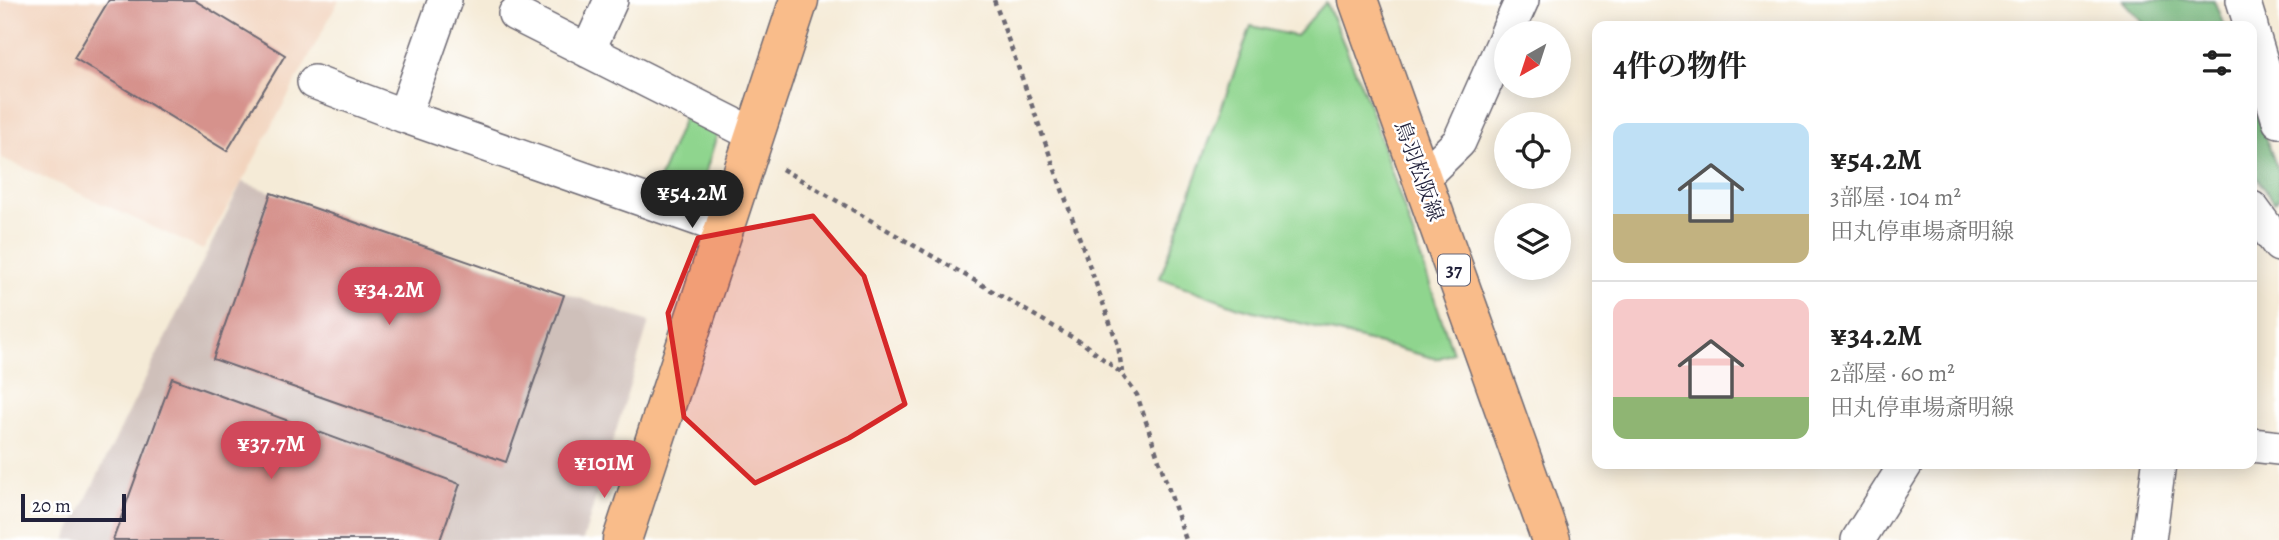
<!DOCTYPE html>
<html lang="ja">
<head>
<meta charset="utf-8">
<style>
	:root { --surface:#fff; --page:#f2f2f2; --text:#222; --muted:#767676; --line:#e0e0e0; --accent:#d1495b }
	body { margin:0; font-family:Alegreya,"Noto Serif JP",serif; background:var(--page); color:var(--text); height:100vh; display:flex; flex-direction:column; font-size:26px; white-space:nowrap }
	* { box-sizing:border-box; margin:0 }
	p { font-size:23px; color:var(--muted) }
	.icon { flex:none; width:38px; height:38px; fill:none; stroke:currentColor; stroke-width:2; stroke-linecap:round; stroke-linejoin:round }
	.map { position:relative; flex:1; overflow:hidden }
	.details { position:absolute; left:1592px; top:21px; width:665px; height:448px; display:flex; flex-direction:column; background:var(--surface); border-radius:14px; box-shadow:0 4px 18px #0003 }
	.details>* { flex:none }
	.needle { width:46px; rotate:219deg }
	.fabs { position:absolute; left:1494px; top:21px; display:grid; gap:14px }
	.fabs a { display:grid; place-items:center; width:77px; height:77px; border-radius:50%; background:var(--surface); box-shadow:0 4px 18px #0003; font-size:35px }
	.scale { position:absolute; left:21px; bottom:18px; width:105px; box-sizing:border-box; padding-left:7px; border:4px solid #22223b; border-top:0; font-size:19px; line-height:24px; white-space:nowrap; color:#22223b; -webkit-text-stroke:5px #fff; paint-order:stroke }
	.price { position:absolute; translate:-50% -60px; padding:0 16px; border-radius:24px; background:var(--accent); color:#fff; font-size:23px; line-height:46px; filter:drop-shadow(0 2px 4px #0008) }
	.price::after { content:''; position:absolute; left:50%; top:42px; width:21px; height:16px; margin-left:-10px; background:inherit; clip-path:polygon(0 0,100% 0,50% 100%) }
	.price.selected { background:#222; color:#fff }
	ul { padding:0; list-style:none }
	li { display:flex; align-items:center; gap:21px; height:175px; padding:0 21px }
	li+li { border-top:2px solid var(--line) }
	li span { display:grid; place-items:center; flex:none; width:196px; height:140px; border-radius:14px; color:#555 }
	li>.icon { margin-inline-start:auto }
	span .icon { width:84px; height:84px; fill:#fffc; stroke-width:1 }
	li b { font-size:30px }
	h2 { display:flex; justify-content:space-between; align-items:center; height:84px; padding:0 21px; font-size:30px }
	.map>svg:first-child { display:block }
	.built { fill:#f2d4be }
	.industrial { fill:#cfc0ba }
	.green { fill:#8fd58e; stroke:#587c64; stroke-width:2 }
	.forest { fill:#73b679; stroke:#4a6c5a; stroke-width:2 }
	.building { fill:#d6928c }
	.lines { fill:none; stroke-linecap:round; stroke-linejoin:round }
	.minor-casing { stroke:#6c6872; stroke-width:36 }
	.major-casing { stroke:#6c6872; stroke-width:41 }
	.path { stroke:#6c6872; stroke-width:4.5; stroke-dasharray:5 5; stroke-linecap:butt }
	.minor { stroke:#fff; stroke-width:33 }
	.major { stroke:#f9bc8a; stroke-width:38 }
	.marked { fill:#d62828; fill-opacity:0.2; stroke:#d62828; stroke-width:5; stroke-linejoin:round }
	.labels { text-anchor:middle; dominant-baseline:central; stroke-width:5; stroke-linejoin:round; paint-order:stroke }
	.shield { fill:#fff; stroke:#646476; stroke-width:2 }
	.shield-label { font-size:19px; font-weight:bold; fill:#22223b }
	.street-label { font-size:21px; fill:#22223b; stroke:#fff }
</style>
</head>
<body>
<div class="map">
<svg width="2279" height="540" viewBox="0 0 2279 540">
	<rect width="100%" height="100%" fill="#fff"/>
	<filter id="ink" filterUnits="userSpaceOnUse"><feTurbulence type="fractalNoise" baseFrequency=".0143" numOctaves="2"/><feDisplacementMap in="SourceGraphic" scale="14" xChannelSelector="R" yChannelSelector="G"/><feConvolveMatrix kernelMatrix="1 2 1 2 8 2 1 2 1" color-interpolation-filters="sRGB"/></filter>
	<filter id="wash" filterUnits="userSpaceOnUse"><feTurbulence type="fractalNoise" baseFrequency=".00686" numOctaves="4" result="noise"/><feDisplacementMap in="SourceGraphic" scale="28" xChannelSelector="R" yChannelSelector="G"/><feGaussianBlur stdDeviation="1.57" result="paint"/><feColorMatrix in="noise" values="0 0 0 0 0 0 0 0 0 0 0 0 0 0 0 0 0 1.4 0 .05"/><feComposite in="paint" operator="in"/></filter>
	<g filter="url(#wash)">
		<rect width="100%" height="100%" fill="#f5ebd7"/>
		<path class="built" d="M0,0H339L247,173L203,250L0,157Z"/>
		<path class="industrial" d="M242,182L649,322L583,540H66Z"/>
		<path class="green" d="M1326,2L1366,96L1453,353L1437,359L1239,307L1160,278L1251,26L1296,36Z
			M685,115L719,128L697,200L657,185Z"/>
		<path class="forest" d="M2122,0H2214L2224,26H2146Z
			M2252,102L2279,173V198L2274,202L2252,171Z"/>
		<g id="blocks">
			<path class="building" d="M109,0H194L285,55L227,151L74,58Z
				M271,193L564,295L506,462L213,359Z
				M172,378L460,484L440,540H113Z"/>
		</g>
	</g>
	<g filter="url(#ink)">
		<use href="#blocks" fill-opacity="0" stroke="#6c6872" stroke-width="2"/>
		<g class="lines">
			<g class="minor-casing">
				<path id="minor" d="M2243,0L2251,26
					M515,14L755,135
					M2252,31L2279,121
					M1507,33L1522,0
					M588,51L611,0
					M314,82L404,116L724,228
					M404,116L445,0
					M1421,179L1459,142L1507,34
					M2252,208L2279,245
					M2252,445L2279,448
					M1858,540L1906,464
					M2149,540L2159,464"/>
			</g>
			<g class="major-casing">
				<path id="major" d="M1358,0L1551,540
					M622,540L799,0"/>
			</g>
			<path class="path" d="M994,0L1118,345L1122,372
				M782,169L1084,344L1121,373L1137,395L1186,540"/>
			<use href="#minor" class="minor"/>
			<use href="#major" class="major"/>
		</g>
	</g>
	<path class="marked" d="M813,216L864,276L905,404L849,438L755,483L684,417L668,313L698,238Z"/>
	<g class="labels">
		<rect class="shield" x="1438" y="254.5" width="32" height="31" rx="5"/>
		<g class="shield-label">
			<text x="1454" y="270">37</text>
		</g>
		<g class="street-label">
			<text transform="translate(1419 171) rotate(70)">鳥羽松阪線</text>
		</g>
	</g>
</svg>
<div class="fabs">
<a><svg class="needle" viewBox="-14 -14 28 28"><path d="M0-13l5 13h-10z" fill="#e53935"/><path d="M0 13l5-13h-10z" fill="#767676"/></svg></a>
<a><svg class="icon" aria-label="locate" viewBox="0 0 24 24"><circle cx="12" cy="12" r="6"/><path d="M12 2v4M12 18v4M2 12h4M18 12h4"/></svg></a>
<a><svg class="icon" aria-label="layers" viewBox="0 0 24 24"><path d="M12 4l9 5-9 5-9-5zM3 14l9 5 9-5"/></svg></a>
</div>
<div class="scale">20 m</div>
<b class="price selected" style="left:692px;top:230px">¥54.2M</b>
<b class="price" style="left:389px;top:327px">¥34.2M</b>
<b class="price" style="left:271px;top:481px">¥37.7M</b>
<b class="price" style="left:604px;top:500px">¥101M</b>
<section class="details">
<h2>4件の物件<svg class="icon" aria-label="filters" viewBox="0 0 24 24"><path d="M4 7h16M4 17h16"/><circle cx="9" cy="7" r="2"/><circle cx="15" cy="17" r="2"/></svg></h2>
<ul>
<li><span style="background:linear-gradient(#bfe0f5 65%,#c2b280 0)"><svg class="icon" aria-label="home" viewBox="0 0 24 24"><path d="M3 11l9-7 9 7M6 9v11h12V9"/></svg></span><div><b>¥54.2M</b><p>3部屋 · 104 m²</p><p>田丸停車場斎明線</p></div></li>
<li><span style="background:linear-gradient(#f6c9c9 70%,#8fb573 0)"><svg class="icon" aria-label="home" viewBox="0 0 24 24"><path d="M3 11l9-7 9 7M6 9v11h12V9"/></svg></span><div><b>¥34.2M</b><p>2部屋 · 60 m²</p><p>田丸停車場斎明線</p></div></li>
</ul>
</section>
</div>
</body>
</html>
